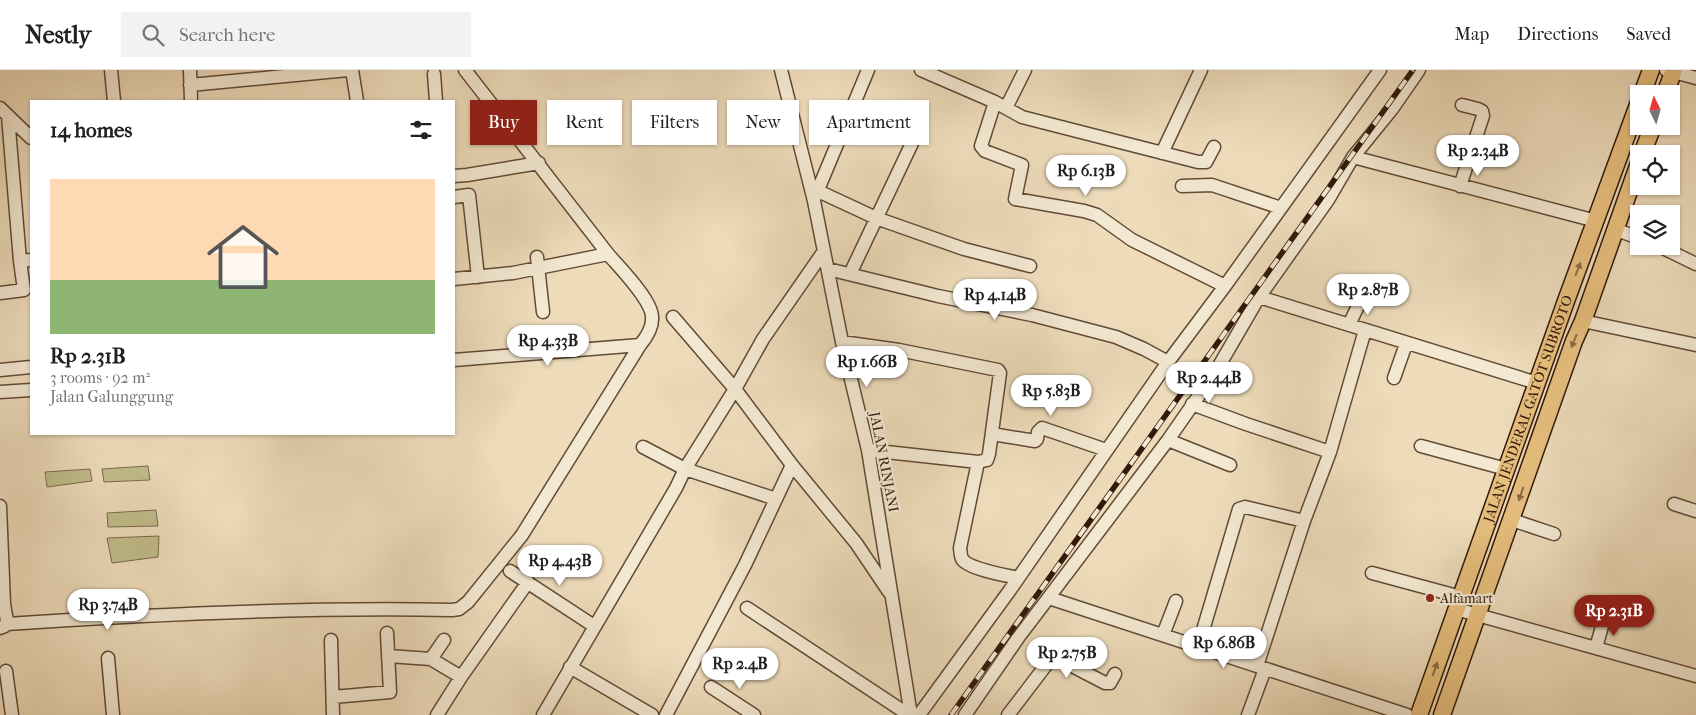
<!DOCTYPE html>
<html lang="en">
<head>
<meta charset="utf-8">
<style>
	:root { --surface:#fff; --page:#f2f2f2; --text:#202124; --muted:#757577; --line:#e0e0e0; --accent:#8f2418 }
	body { margin:0; font-family:"IM FELL French Canon",serif; background:var(--page); color:var(--text); height:100vh; display:flex; flex-direction:column; font-size:19px; white-space:nowrap }
	* { box-sizing:border-box; margin:0 }
	p { font-size:16px; color:var(--muted) }
	.icon { flex:none; width:28px; height:28px; fill:none; stroke:currentColor; stroke-width:2; stroke-linecap:round; stroke-linejoin:round }
	.map { position:relative; flex:1; overflow:hidden }
	.side { position:absolute; left:30px; top:30px; width:425px; height:335px; display:flex; flex-direction:column; background:var(--surface); border-radius:0px; box-shadow:0 1px 4px #0004 }
	.side>* { flex:none }
	.hud { position:absolute; left:470px; top:30px; width:475px; height:45px; display:flex; gap:10px }
	.needle { width:32px; rotate:355deg }
	.fabs { position:absolute; left:1630px; top:15px; display:grid; gap:10px }
	.fabs a { display:grid; place-items:center; width:50px; height:50px; border-radius:0px; background:var(--surface); box-shadow:0 1px 4px #0004; font-size:25px }
	.price { position:absolute; translate:-50% -42px; padding:0 11px; border-radius:18px; background:#fff; color:#222; font-size:16px; line-height:32px; filter:drop-shadow(0 1px 2px #0008) }
	.price::after { content:''; position:absolute; left:50%; top:30px; width:15px; height:11px; margin-left:-8px; background:inherit; clip-path:polygon(0 0,100% 0,50% 100%) }
	.price.current { background:var(--accent); color:#fff }
	ul { padding:0; list-style:none }
	li { display:grid; align-content:center; gap:10px; height:265px; padding:0 20px }
	li+li { border-top:1px solid var(--line) }
	li span { display:grid; place-items:center; height:155px; border-radius:0px; color:#555 }
	li>.icon { margin-inline-start:auto }
	span .icon { width:90px; height:90px; fill:#fffc; stroke-width:1 }
	li b { font-size:21px }
	h2 { display:flex; justify-content:space-between; align-items:center; height:60px; padding:0 20px; font-size:21px }
	.pill { padding:0 18px; border-radius:0px; background:var(--surface); box-shadow:0 1px 4px #0004; font-size:18px; line-height:45px }
	.pill.current { background:var(--accent); color:#fff }
	header { display:flex; align-items:center; gap:30px; box-sizing:border-box; height:70px; padding:0 25px; background:var(--surface); border-bottom:1px solid var(--line) }
	header strong { font-size:24px }
	nav { display:flex; gap:28px; margin-inline-start:auto; font-size:18px }
	.search { width:350px; height:45px; background:var(--page); display:flex; align-items:center; gap:12px; box-sizing:border-box; padding:0 18px; border-radius:0px; color:var(--muted); font-size:19px }
	.map>svg:first-child { display:block }
	.green { fill:#c0bd8a; stroke:#796b4a }
	.lines { fill:none; stroke-linecap:round; stroke-linejoin:round }
	.minor-casing { stroke:#614a36; stroke-width:15 }
	.major-casing { stroke:#32190a; stroke-width:19 }
	.minor { stroke:#f3e8d2; stroke-width:12 }
	.major { stroke:#e6be7d; stroke-width:16 }
	.rail-casing { stroke:#32190a; stroke-width:5.5 }
	.rail { stroke:#f3e8d2; stroke-width:4; stroke-dasharray:11; stroke-linecap:butt }
	.oneway { fill:#8c6c44 }
	.poi-dot { fill:#8f2418; stroke:#f3e8d2; stroke-width:2 }
	.labels { text-anchor:middle; dominant-baseline:central; stroke-width:4.5; stroke-linejoin:round; paint-order:stroke }
	.street-label { font-size:14px; fill:#32190a; stroke:#f3e8d2 }
	.poi-label { font-size:14px; fill:#32190a; stroke:#f3e8d2; text-anchor:start }
</style>
</head>
<body>
<header>
<strong>Nestly</strong>
<div class="search"><svg class="icon" aria-label="search" viewBox="0 0 24 24"><circle cx="10" cy="10" r="6"/><path d="M15 15l6 6"/></svg>Search here</div>
<nav><a>Map</a><a>Directions</a><a>Saved</a></nav>
</header>
<div class="map">
<svg width="1696" height="645" viewBox="0 0 1696 645">
	<rect width="100%" height="100%" fill="#eddbba"/>
	<filter id="stains"><feTurbulence type="fractalNoise" baseFrequency=".004" numOctaves="4"/><feColorMatrix values="0 0 0 0 .2 0 0 0 0 .09 0 0 0 0 .02 0 0 0 .5 -.17"/></filter>
	<radialGradient id="worn" r=".72"><stop offset=".6" stop-color="#630" stop-opacity="0"/><stop offset="1" stop-color="#630" stop-opacity=".3"/></radialGradient>
	<path class="green" d="M148,396L150,410L104,412L102,399Z
		M90,399L92,411L47,417L45,402Z
		M156,440L158,456L108,457L107,443Z
		M159,466L158,487L112,493L107,468Z"/>
	<g class="lines">
		<g class="minor-casing">
			<path id="minor" d="M111,0L114,31
				M190,0L191,31
				M352,0L357,31
				M781,0L814,131L842,272L868,380L911,645
				M921,0L995,32L1022,47L1198,92H1206L1214,77
				M1666,0L1696,8
				M434,4L436,31
				M190,15L348,0
				M995,32L981,76L985,81L1022,95L1015,129L1084,141L1097,145L1132,170L1225,216
				M0,38L31,68
				M1006,38L1025,0
				M8,46L20,191
				M1162,83L1201,0
				M1353,87L1596,151
				M454,106L467,105L539,93
				M1182,116L1212,115L1281,138
				M1460,116L1483,46L1482,41L1478,39L1462,35
				M818,121L876,148L964,179L1030,196
				M454,127L469,125L478,207
				M815,127L868,0
				M1614,159L1639,168
				M1659,176L1696,194
				M537,187L543,242
				M828,199L938,226L1032,245L1116,267L1144,279L1168,292
				M850,204L914,69
				M454,209L513,203L608,184
				M0,223L24,220L20,191L31,190
				M1259,227L1537,313
				M673,247L735,319L763,269L824,181
				M1583,251L1696,275
				M1349,255L1363,225
				M842,272L899,280L998,300L1000,303L989,384L987,390L978,392L868,380
				M454,290L640,275
				M0,300L31,297
				M1394,308L1406,274
				M0,322L31,320
				M1192,334L1246,354L1330,382
				M992,364L1035,371L1037,369L1038,362L1042,358L1106,380
				M1168,370L1230,395
				M1421,376L1506,399
				M643,377L685,399L776,429
				M978,392L960,478C961,483 960,489 965,492C975,500 1005,505 1018,508
				M1674,434L1696,441
				M0,436L4,534L7,551L5,556L0,558
				M1512,450L1554,464
				M510,501L594,556
				M1372,503L1461,527
				M1049,528L1407,645
				M747,538L909,645
				M1456,539L1696,606
				M7,554C155,544 304,537 452,540L459,539L468,532L522,465L640,275C646,268 653,258 652,247C652,230 619,197 608,184L465,0
				M1163,565L1176,531
				M331,570L333,645
				M1198,577L1239,439L1245,437L1304,451
				M1596,578L1604,549
				M388,586L431,589L444,570
				M108,588L113,645
				M431,589L461,607
				M1257,596L1304,451L1330,382L1365,260
				M570,597L652,645
				M6,601L12,645
				M711,617L754,645
				M333,627L390,622L387,563
				M437,645L461,607L528,512
				M543,645L676,418L685,399L735,319L792,395L856,473L889,522
				M666,645L745,495L792,395
				M919,645L1010,520L1168,292L1225,216L1380,0
				M965,645L1018,568L1168,370L1216,301L1259,227L1328,130L1353,87L1392,39L1419,0
				M1008,645L1053,586L1105,613H1110L1115,604
				M1248,645L1265,599"/>
		</g>
		<g class="major-casing">
			<g id="major">
				<path d="M1642,24L1651,0"/>
				<path d="M1665,24L1674,0"/>
				<path d="M1642,84L1653,56"/>
				<path id="s1" d="M1419,645L1566,231L1639,32"/>
				<path d="M1442,645L1574,271L1583,251L1639,93"/>
			</g>
		</g>
		<use href="#minor" class="minor"/>
		<use href="#major" class="major"/>
		<g class="rail-casing">
			<path id="rail" d="M951,645L1413,0"/>
		</g>
		<use href="#rail" class="rail"/>
	</g>
	<defs><path id="oneway-solid" d="M-6-.8H1V-3.2L6.5 0L1 3.2V.8H-6Z" transform="scale(1.25)"/></defs>
	<g class="oneway">
		<use href="#oneway-solid" transform="translate(1578 199) rotate(-69)"/>
		<use href="#oneway-solid" transform="translate(1574 271) rotate(112)"/>
		<use href="#oneway-solid" transform="translate(1521 424) rotate(109)"/>
		<use href="#oneway-solid" transform="translate(1435 599) rotate(-71)"/>
	</g>
	<circle class="poi-dot" cx="1430" cy="528" r="5"/>
	<g class="labels">
		<g class="street-label">
			<text stroke="none"><textPath href="#s1" startOffset="325">JALAN JENDERAL GATOT SUBROTO</textPath></text>
			<text transform="translate(884 392) rotate(79)">JALAN RINJANI</text>
		</g>
		<g class="poi-label">
			<text x="1440" y="528">Alfamart</text>
		</g>
	</g>
	<rect width="100%" height="100%" filter="url(#stains)"/>
	<rect width="100%" height="100%" fill="url(#worn)"/>
</svg>
<div class="fabs">
<a><svg class="needle" viewBox="-14 -14 28 28"><path d="M0-13l5 13h-10z" fill="#e53935"/><path d="M0 13l5-13h-10z" fill="#757577"/></svg></a>
<a><svg class="icon" aria-label="locate" viewBox="0 0 24 24"><circle cx="12" cy="12" r="6"/><path d="M12 2v4M12 18v4M2 12h4M18 12h4"/></svg></a>
<a><svg class="icon" aria-label="layers" viewBox="0 0 24 24"><path d="M12 4l9 5-9 5-9-5zM3 14l9 5 9-5"/></svg></a>
</div>
<b class="price" style="left:1478px;top:107px">Rp 2.34B</b>
<b class="price" style="left:1086px;top:127px">Rp 6.13B</b>
<b class="price" style="left:1368px;top:246px">Rp 2.87B</b>
<b class="price" style="left:995px;top:251px">Rp 4.14B</b>
<b class="price" style="left:548px;top:297px">Rp 4.33B</b>
<b class="price" style="left:867px;top:318px">Rp 1.66B</b>
<b class="price" style="left:1209px;top:334px">Rp 2.44B</b>
<b class="price" style="left:1051px;top:347px">Rp 5.83B</b>
<b class="price" style="left:560px;top:517px">Rp 4.43B</b>
<b class="price" style="left:108px;top:561px">Rp 3.74B</b>
<b class="price current" style="left:1614px;top:567px">Rp 2.31B</b>
<b class="price" style="left:1224px;top:599px">Rp 6.86B</b>
<b class="price" style="left:1067px;top:609px">Rp 2.75B</b>
<b class="price" style="left:740px;top:620px">Rp 2.4B</b>
<div class="hud">
<a class="pill current">Buy</a>
<a class="pill">Rent</a>
<a class="pill">Filters</a>
<a class="pill">New</a>
<a class="pill">Apartment</a>
</div>
<section class="side">
<h2>14 homes<svg class="icon" aria-label="filters" viewBox="0 0 24 24"><path d="M4 7h16M4 17h16"/><circle cx="9" cy="7" r="2"/><circle cx="15" cy="17" r="2"/></svg></h2>
<ul>
<li><span style="background:linear-gradient(#ffd9b3 65%,#8fb573 0)"><svg class="icon" aria-label="home" viewBox="0 0 24 24"><path d="M3 11l9-7 9 7M6 9v11h12V9"/></svg></span><div><b>Rp 2.31B</b><p>3 rooms · 92 m²</p><p>Jalan Galunggung</p></div></li>
</ul>
</section>
</div>
</body>
</html>
